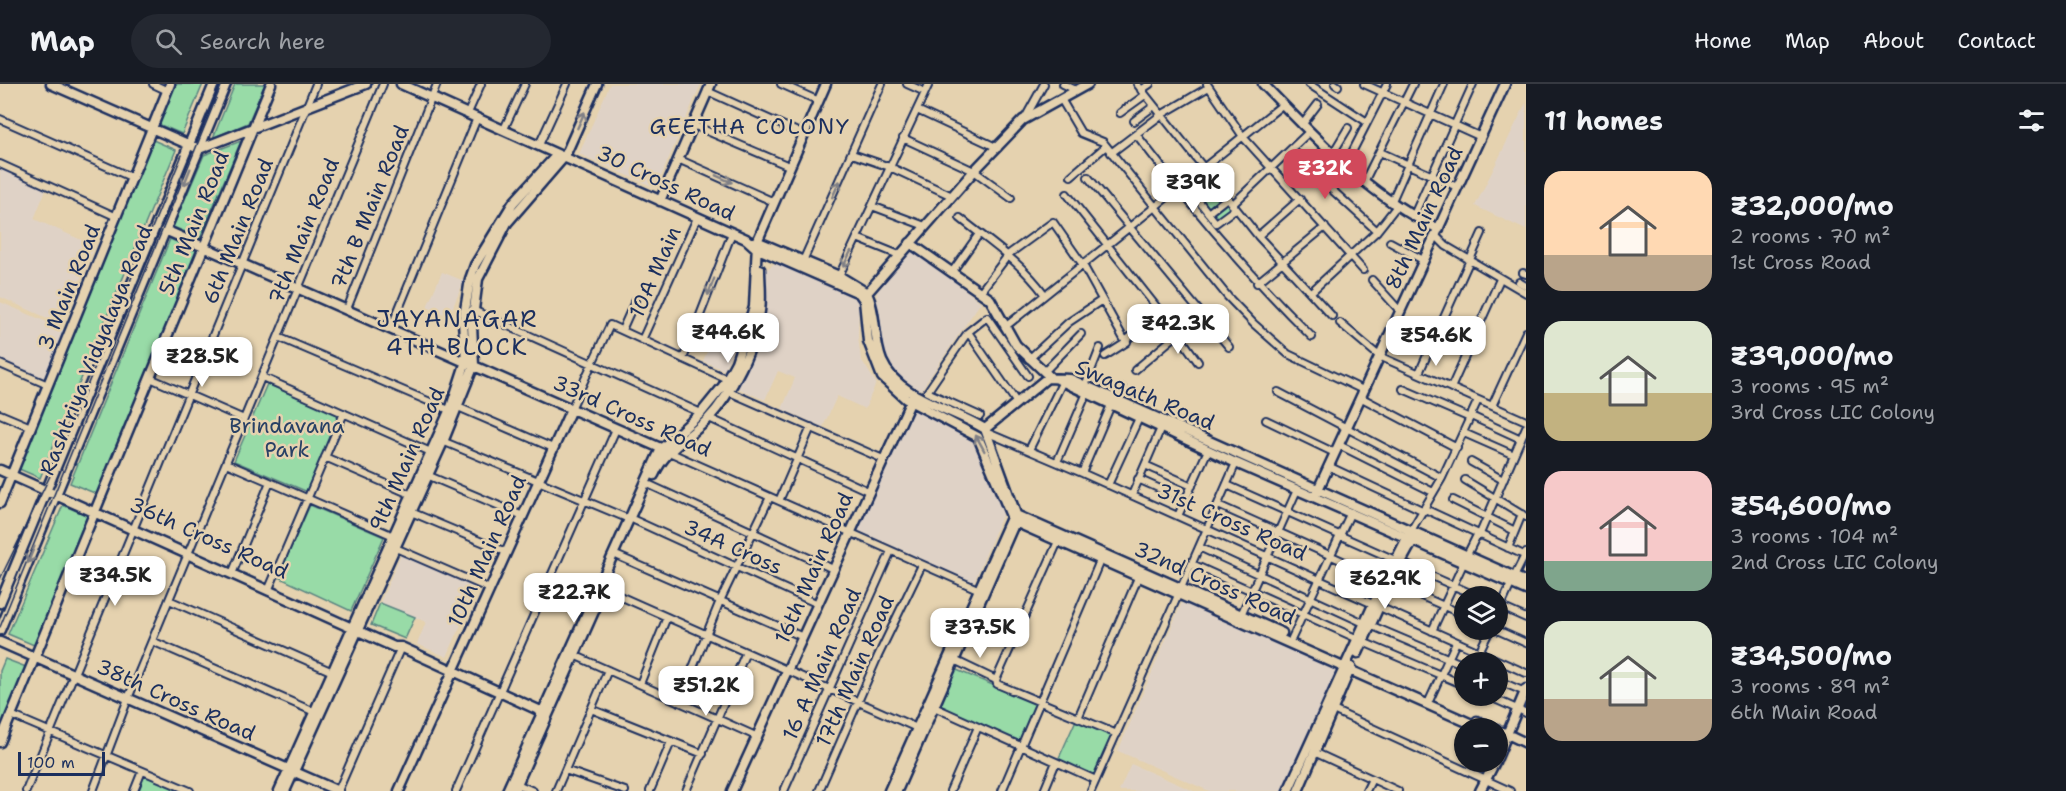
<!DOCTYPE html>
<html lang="en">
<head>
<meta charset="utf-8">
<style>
	:root { --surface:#171b24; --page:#242831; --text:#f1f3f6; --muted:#9ea1a6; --line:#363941; --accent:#d1495b }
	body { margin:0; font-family:"Shantell Sans",sans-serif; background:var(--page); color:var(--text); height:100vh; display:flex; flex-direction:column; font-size:22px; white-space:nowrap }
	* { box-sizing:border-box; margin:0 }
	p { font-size:20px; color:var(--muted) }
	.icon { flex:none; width:33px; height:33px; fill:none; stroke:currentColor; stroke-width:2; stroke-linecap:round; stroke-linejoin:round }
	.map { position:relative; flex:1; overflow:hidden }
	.drawer { display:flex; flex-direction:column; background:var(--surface); width:540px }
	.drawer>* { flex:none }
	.tools { position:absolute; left:1454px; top:502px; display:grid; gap:12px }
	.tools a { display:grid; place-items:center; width:54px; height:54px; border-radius:50%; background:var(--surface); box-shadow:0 2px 4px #0004; font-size:30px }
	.scale { position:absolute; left:18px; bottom:15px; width:87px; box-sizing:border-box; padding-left:6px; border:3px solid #1b2f5e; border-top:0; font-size:16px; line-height:21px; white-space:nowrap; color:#1b2f5e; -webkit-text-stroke:4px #e5d2af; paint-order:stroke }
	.price { position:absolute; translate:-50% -51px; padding:0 14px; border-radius:12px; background:#fff; color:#222; font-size:20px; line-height:39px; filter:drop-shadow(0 2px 3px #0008) }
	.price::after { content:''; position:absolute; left:50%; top:36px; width:18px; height:14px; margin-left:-9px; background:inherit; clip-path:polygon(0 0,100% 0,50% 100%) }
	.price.on { background:var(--accent); color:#fff }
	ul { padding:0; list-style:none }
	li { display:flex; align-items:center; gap:18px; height:150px; padding:0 18px }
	li span { display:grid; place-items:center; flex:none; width:168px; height:120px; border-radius:18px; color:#555 }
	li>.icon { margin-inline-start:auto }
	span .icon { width:72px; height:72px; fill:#fffc; stroke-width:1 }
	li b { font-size:26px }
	h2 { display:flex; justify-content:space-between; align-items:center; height:72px; padding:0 18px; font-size:26px }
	header { display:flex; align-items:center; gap:36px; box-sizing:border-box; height:84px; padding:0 30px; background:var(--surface); border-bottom:2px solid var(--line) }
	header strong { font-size:28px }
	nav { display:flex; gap:33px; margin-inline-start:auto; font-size:21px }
	.search { width:420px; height:54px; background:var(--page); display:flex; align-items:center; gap:15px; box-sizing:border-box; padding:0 21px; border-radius:33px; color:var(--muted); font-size:22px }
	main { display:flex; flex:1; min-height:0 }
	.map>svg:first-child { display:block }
	.built { fill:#dfd2c6 }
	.green { fill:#98dba7; stroke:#5a8582; stroke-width:1.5 }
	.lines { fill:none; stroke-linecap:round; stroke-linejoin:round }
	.street-casing { stroke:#1b2f5e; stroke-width:10 }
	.secondary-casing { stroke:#1b2f5e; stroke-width:13 }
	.street { stroke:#e5d2af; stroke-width:6 }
	.secondary { stroke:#e5d2af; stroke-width:8 }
	.rail { stroke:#1b2f5e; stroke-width:1.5 }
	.oneway { stroke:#808086 }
	.labels { text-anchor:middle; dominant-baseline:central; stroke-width:5; stroke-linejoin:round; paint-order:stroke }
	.street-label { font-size:21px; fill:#1b2f5e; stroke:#e5d2af }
	.park-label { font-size:21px; fill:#284065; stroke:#e5d2af }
	.neighbourhood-label { font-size:22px; letter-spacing:1.5px; fill:#1b2f5e; stroke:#e5d2af }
	.quarter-label { font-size:24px; letter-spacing:1.5px; fill:#1b2f5e; stroke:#e5d2af }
</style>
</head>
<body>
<header>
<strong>Map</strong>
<div class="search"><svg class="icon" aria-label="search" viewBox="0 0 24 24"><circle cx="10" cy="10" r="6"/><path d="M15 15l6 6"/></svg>Search here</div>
<nav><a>Home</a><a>Map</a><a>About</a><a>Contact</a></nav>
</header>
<main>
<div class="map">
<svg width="1526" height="707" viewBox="0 0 1526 707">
	<rect width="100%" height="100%" fill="#e5d2af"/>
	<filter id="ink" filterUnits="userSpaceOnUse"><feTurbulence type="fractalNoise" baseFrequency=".0167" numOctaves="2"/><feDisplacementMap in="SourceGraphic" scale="12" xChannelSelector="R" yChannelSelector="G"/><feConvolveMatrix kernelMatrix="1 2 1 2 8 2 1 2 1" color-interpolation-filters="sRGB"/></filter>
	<g filter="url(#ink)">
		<path class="built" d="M610,0H701L656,104L579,70Z
			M1526,19V146L1475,122Z
			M0,82L47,103L34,135L95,162L61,240L0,213Z
			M911,164L981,218L921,306L897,293L890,284L881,264L876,232L877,208Z
			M777,178L859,214L858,253L861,275L876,299L865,325L837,312L823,343L782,325L795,294L778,287L765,316L735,303L765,220V186Z
			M442,188L464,197L449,232L427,223Z
			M0,218L68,247L46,298L0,278Z
			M722,233L743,242L724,286L703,277Z
			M910,320L957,343L976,359L1003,429L974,498L857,446Z
			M401,470L477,503L447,573L417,560L426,538L380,519Z
			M1184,514L1341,584L1286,707H1209L1118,667Z
			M1131,680L1194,707H1119Z"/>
		<path class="green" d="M175,0H203L182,50L158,40Z
			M235,0H265L248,39L213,54Z
			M153,56L176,66L40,394L17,384Z
			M241,57L200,154L173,143L204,71Z
			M1206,93L1234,127L1215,142L1188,107Z
			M170,155L197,167L97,410L70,399Z
			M267,300L340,331L308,408L234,377Z
			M63,421L88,432L34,561L8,550Z
			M310,421L384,453L351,527L278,493Z
			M380,519L415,533L405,555L371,541Z
			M5,575L26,583L0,644V587Z
			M952,584L1036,619L1019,658L935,621Z
			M1076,636L1113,651L1096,692L1058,676Z
			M143,690L183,707H136Z"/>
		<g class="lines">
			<g class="street-casing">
				<path id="street" d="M153,0L168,7
					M781,0L819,17
					M907,0L925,8
					M1063,0L1076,6
					M1137,0L1258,152L1332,232
					M1207,0L1244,54L1363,186
					M1309,0L1367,38
					M1335,0L1338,2
					M1364,0L1481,53
					M1141,6L1150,0
					M707,7L802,50
					M1061,15L1081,49L1103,58L1228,213L1254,240L1288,270L1363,306
					M917,26L998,64
					M468,29L481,0
					M1120,29L1145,11
					M0,35L133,94
					M1024,36L1044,0
					M1134,37L1154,22
					M693,41L789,82
					M1302,41L1318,20
					M504,45L525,0
					M1136,50C1191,122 1248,190 1312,253
					M903,54L974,87L1011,114
					M539,61L567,0
					M1292,65L1318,93L1377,147
					M1380,68L1457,103
					M1111,69L1161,31L1209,3
					M1333,69L1348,44
					M852,70L890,83L952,112
					M678,75L774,118
					M0,80L117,133
					M1346,80L1387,0
					M1071,92L1106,62
					M1088,93L1229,263
					M1212,93L1191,107L1216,139L1235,125
					M1365,96L1413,0
					M1067,110L1178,250L1135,286
					M1391,119L1444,0
					M1232,121L1309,48
					M872,122L925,142
					M1208,129L1227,114
					M1413,133L1473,0
					M960,134C991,159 1021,178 1045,211
					M1258,152L1300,115
					M1436,152L1446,162L1526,209
					M857,154L899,171
					M1390,158L1423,176
					M803,177L882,0
					M952,188L979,150
					M1523,189L1526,190
					M839,192L929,0
					M1372,196L1400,227
					M1519,198L1526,202
					M1257,199L1325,143
					M981,207L1009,170L1053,138L1083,181L1125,257L1161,229
					M1311,208L1377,147L1396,123
					M347,225L437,0
					M473,226L701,329
					M1340,239L1379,272L1526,337
					M1005,243L1282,21
					M391,244L477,34
					M622,246L635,217
					M968,248L1017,319
					M1178,250L1198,278
					M278,253L449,326
					M642,256L697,134
					M1105,272L1127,258
					M683,275L732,149
					M1029,275L1069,238L1102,216
					M0,280L48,301
					M1044,288L1081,250
					M1419,289L1482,149
					M262,293L433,369
					M150,294L244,335
					M1085,302L1100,264
					M1451,304L1500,195
					M1403,305L1470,334
					M727,307L883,375
					M1278,308L1442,394
					M1360,313L1457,364
					M1116,316L1122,304
					M1492,322L1526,248
					M458,323L553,364
					M571,325L610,241L727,295
					M0,330L31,343
					M980,332L927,308L968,248L987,233L1028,292
					M1471,332L1521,355
					M709,334L868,407
					M1266,336L1335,369
					M988,349L1082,389L1526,589
					M1464,349L1514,371
					M440,356L629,435
					M1339,361L1433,408
					M1029,366L1062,299
					M669,368L982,507
					M325,373L412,411
					M1057,378L1086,311
					M1471,378L1503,396
					M226,379L396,453
					M1145,381L1192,402
					M1328,382L1424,427
					M1082,389L1111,321
					M427,391L523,432
					M1138,395L1185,416
					M1465,396L1526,433
					M650,401L833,485
					M1108,401L1139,334
					M1227,401L1395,476
					M1132,411L1161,344
					M1453,416L1515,447
					M779,417L811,343
					M1218,421L1385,496
					M1425,425L1526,472
					M411,428L506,468
					M1178,432L1208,366
					M634,436L818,520
					M1412,445L1442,394L1478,316
					M1479,452L1526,343
					M391,462L490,505
					M1199,463L1364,539
					M1508,464L1522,430
					M1467,471L1477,451
					M618,472L803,553
					M1400,478L1479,513
					M1192,480L1358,555
					M232,490L270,398
					M1514,493L1526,469
					M1390,498L1464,531
					M1181,504L1236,379
					M604,505L917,644
					M268,507L344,329
					M169,516L335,589
					M1497,521L1526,534
					M1241,531L1297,406
					M1497,531L1511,500
					M1370,541L1464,581
					M1497,546L1526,559
					M1432,547L1464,478
					M1292,554L1351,428
					M152,557L317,629
					M1363,558L1464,601
					M1479,568L1490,546
					M574,571L758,653
					M952,575L996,596L997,600L1117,650
					M996,596L1060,453
					M1497,596L1525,608
					M640,600L667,533
					M1488,612L1517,625
					M1430,615L1456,558
					M679,618L720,517L770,413
					M934,623L1096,696
					M591,625L703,670
					M1333,626L1510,707
					M1522,627L1526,629
					M11,631L190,707
					M1078,634L1140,489
					M1314,668L1398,707
					M565,686L625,707
					M517,700L533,707
					M26,707L316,0
					M93,707L129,612L383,0
					M134,707L142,687
					M338,707L401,563
					M456,707L616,345
					M556,707L608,586
					M650,707L671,658
					M686,707L746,568
					M784,707L891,467
					M819,707L878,572L922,481
					M950,707L978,643
					M1002,707L1102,472
					M1044,707L1056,678
					M1091,707L1179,509
					M1366,707L1372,695"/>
			</g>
			<g class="secondary-casing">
				<path id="secondary" d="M51,0L199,65L366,0
					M401,0L746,155L756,164L859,209L864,216L868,257L882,293L906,315L978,353L1011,432
					M1263,0C1317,55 1368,112 1439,145
					M660,117L711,0
					M165,146L665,366
					M752,158L761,159L839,192L867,209C877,230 873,255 882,277C898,315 954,325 985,345L1016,430
					M910,159L990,215L1016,261L1050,293
					M867,209L974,87L1023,36L1088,0
					M1057,295L1236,379L1526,506
					M985,345L1047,294L1070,295L1526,498
					M0,386L394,563H401L545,629
					M654,391C665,365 689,354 708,335C731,311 756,260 760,227C762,213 760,199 760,185
					M1316,410L1505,0
					M0,419L170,0
					M1018,432L1282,549
					M1017,437L1018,432L1012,430L1013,437L1483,645
					M0,519L214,0
					M0,546L226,0
					M0,558L338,707
					M1358,569L1390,498L1416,451
					M1477,637L1496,645
					M1503,648L1526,659
					M0,658L271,0
					M1497,674L1526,605
					M279,707L451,323L466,277L463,239L470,195L475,181L513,119L553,75L564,72
					M285,707L443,358L474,281L472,241L478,195L507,139L565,72L597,0
					M399,707L571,325
					M507,707L657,373L661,365L701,329L723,302L736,278L754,223L757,158L826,0
					M514,707L603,507
					M732,707L914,310
					M889,707L1011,434
					M897,707L1015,438
					M1288,707L1373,521L1410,448
					M1298,707L1351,583
					M1480,707L1495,678"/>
			</g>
			<use href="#street" class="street"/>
			<use href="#secondary" class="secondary"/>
			<path class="rail" d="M0,495L50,392L182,71
				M0,543L222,0"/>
		</g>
		<defs><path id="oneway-shaft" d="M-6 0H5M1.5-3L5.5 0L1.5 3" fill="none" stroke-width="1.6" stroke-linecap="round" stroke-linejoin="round" transform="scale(1.5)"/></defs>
		<g class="oneway">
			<use href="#oneway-shaft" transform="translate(581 36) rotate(-66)"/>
			<use href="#oneway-shaft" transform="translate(187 93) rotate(112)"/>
			<use href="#oneway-shaft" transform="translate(724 95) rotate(24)"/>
			<use href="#oneway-shaft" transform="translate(836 105) rotate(-65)"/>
			<use href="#oneway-shaft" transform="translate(847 175) rotate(116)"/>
			<use href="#oneway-shaft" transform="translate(711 203) rotate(111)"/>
			<use href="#oneway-shaft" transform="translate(980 359) rotate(-119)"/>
			<use href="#oneway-shaft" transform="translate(31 471) rotate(112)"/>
		</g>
	</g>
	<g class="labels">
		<g class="street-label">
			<text transform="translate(666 99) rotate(25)">30 Cross Road</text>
			<text transform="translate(370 123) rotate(-68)">7th B Main Road</text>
			<text transform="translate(1424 134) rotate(-65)">8th Main Road</text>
			<text transform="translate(194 139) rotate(-68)">5th Main Road</text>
			<text transform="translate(238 147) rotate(-68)">6th Main Road</text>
			<text transform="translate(304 147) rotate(-68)">7th Main Road</text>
			<text transform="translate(655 188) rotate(-66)">10A Main</text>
			<text transform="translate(69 203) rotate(-68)">3 Main Road</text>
			<text transform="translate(96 266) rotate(-68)">Rashtriya Vidyalaya Road</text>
			<text transform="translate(1145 311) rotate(23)">Swagath Road</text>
			<text transform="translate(632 332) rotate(24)">33rd Cross Road</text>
			<text transform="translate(407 375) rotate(-66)">9th Main Road</text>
			<text transform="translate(1232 438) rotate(24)">31st Cross Road</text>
			<text transform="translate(209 454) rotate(24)">36th Cross Road</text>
			<text transform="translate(733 463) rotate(24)">34A Cross</text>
			<text transform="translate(487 467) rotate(-66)">10th Main Road</text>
			<text transform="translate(814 484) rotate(-66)">16th Main Road</text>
			<text transform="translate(1215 499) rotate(24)">32nd Cross Road</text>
			<text transform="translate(822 580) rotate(-66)">16 A Main Road</text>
			<text transform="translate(855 587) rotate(-66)">17th Main Road</text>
			<text transform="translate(176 616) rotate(24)">38th Cross Road</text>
		</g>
		<g class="park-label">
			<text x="287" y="342">Brindavana<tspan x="287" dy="24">Park</tspan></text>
		</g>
		<g class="neighbourhood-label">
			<text x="750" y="42">GEETHA COLONY</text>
		</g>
		<g class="quarter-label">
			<text x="457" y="235">JAYANAGAR<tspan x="457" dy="28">4TH BLOCK</tspan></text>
		</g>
	</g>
</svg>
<div class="tools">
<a><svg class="icon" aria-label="layers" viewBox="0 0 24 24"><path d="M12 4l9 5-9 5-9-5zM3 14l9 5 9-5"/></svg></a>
<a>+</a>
<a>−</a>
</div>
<div class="scale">100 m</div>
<b class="price on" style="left:1325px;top:116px">₹32K</b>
<b class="price" style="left:1193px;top:130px">₹39K</b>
<b class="price" style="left:1178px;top:271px">₹42.3K</b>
<b class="price" style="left:728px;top:280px">₹44.6K</b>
<b class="price" style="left:1436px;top:283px">₹54.6K</b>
<b class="price" style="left:202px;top:304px">₹28.5K</b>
<b class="price" style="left:115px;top:523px">₹34.5K</b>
<b class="price" style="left:1385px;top:526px">₹62.9K</b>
<b class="price" style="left:574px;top:540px">₹22.7K</b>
<b class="price" style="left:980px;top:575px">₹37.5K</b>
<b class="price" style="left:706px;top:633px">₹51.2K</b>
</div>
<section class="drawer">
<h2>11 homes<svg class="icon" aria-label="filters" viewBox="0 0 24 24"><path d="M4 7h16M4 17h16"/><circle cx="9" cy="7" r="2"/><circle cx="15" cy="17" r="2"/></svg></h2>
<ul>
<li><span style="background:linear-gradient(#ffd9b3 70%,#b9a48a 0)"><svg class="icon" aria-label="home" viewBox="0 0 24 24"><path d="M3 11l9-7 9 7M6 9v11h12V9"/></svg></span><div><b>₹32,000/mo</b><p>2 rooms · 70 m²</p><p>1st Cross Road</p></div></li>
<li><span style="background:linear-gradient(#dfe7d0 60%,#c2b280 0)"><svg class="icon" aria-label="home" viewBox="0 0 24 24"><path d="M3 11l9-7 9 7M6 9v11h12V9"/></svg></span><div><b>₹39,000/mo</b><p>3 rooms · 95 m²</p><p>3rd Cross LIC Colony</p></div></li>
<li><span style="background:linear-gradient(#f6c9c9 75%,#7fa58c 0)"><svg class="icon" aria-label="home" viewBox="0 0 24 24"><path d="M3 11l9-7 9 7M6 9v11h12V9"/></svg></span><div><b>₹54,600/mo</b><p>3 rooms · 104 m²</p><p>2nd Cross LIC Colony</p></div></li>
<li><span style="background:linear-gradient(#dfe7d0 65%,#b9a48a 0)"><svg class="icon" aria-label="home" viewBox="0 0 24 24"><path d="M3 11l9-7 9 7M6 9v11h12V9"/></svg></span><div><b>₹34,500/mo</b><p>3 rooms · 89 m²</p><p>6th Main Road</p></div></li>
</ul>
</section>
</main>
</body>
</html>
